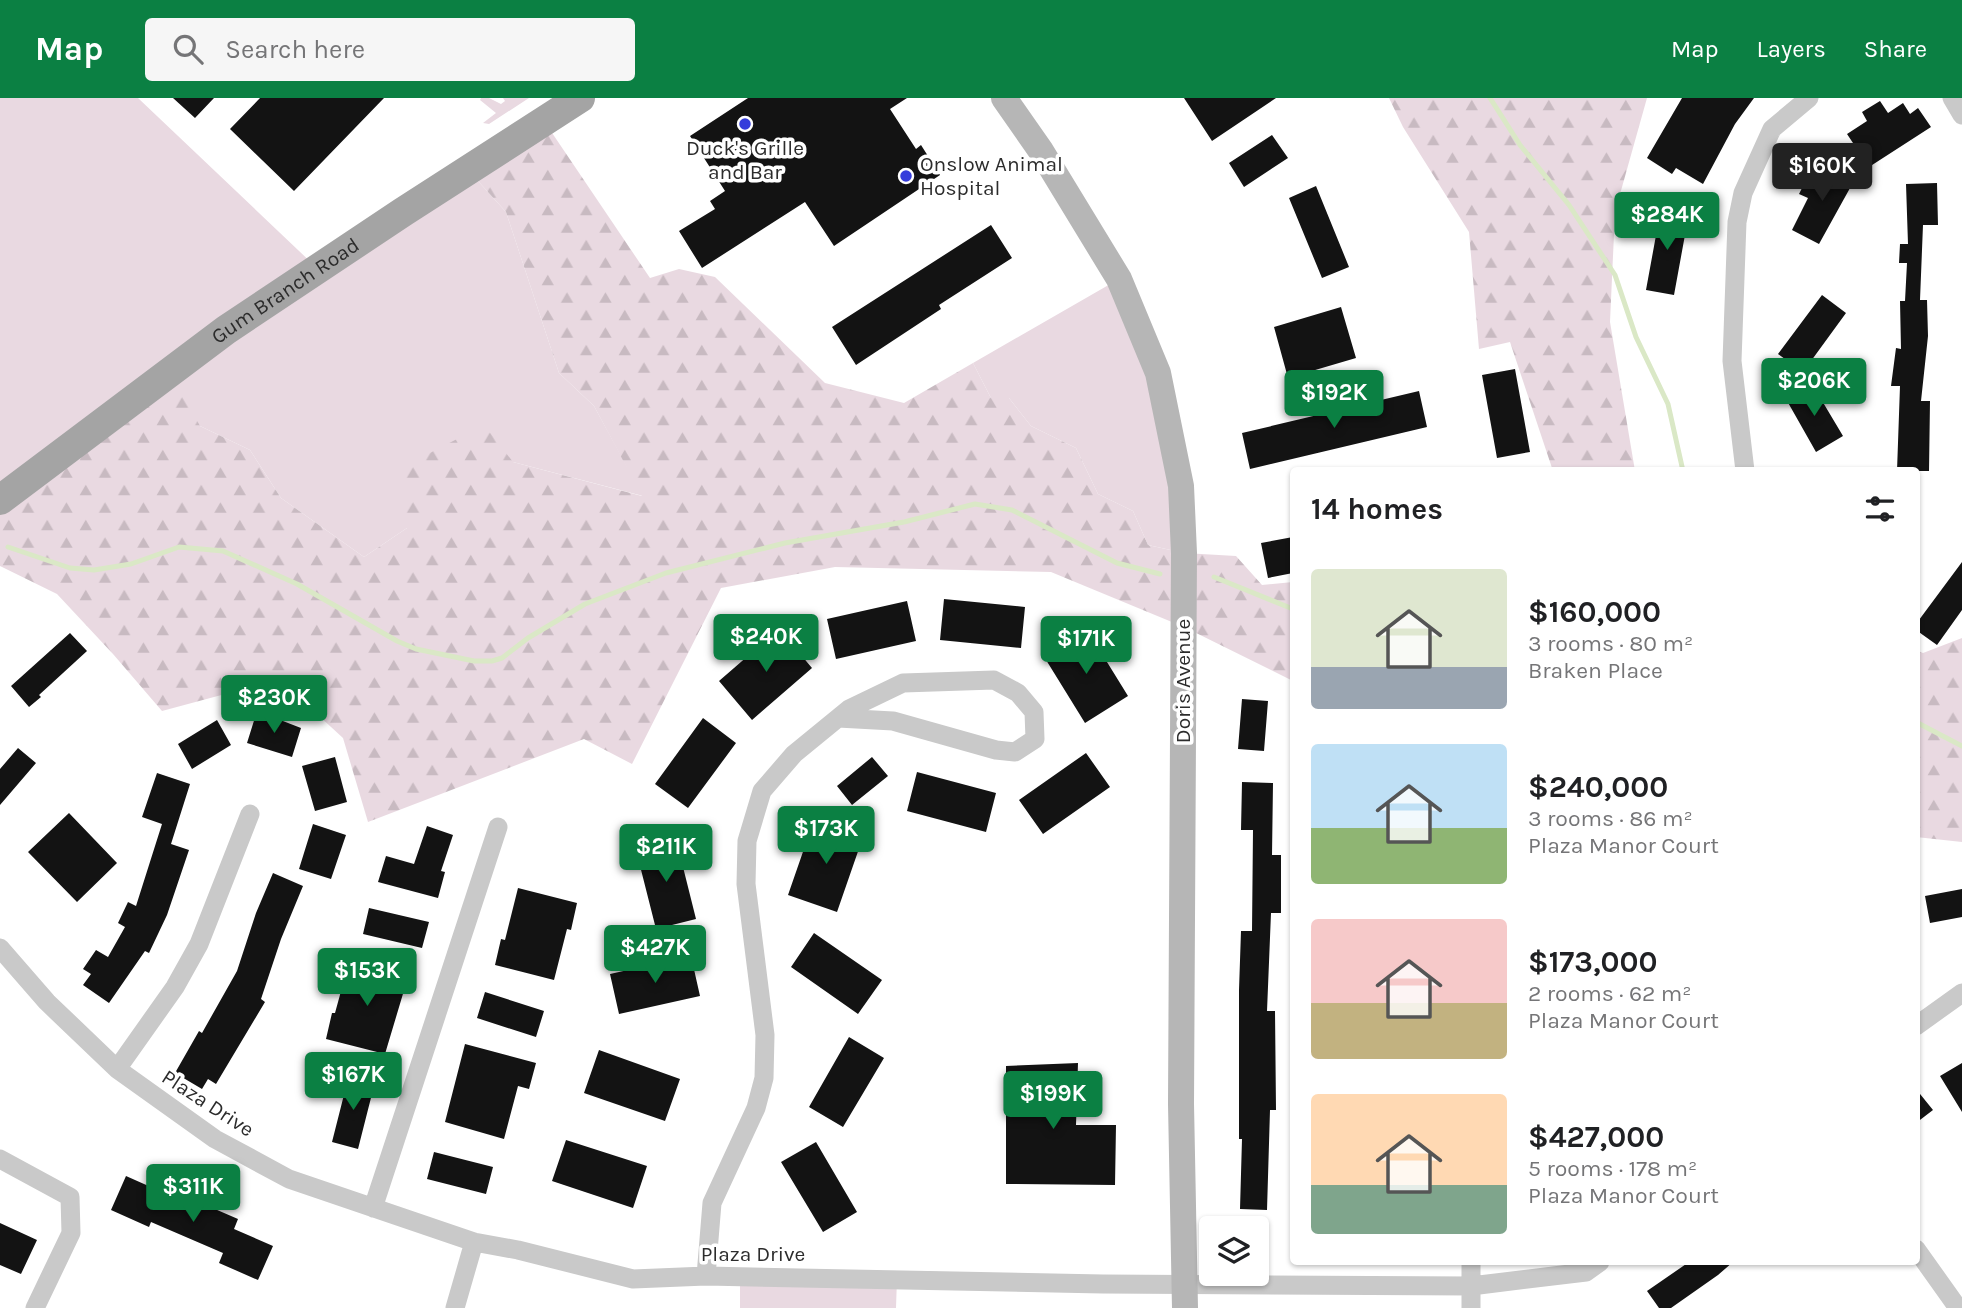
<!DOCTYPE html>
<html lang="en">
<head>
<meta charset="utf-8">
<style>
	:root { --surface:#fff; --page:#f6f6f6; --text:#202124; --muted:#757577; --accent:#0b8043 }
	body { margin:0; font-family:Karla,sans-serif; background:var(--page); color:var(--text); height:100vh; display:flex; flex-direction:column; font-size:26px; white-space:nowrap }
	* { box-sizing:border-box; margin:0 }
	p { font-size:23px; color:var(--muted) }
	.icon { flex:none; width:38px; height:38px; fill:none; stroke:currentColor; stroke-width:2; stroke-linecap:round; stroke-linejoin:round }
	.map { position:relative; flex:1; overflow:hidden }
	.details { position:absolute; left:1290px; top:369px; width:630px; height:798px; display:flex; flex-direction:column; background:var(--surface); border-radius:7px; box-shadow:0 2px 5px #0004 }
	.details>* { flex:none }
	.tools { position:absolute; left:1199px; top:1118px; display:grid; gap:14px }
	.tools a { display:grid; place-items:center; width:70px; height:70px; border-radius:7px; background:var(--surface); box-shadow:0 2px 5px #0004; font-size:35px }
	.price { position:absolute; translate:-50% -60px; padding:0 16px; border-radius:7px; background:var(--accent); color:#fff; font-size:23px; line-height:46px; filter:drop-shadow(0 2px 4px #0008) }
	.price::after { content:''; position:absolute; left:50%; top:42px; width:21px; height:16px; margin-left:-10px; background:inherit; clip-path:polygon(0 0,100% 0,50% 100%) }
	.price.selected { background:#222; color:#fff }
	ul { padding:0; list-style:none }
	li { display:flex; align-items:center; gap:21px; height:175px; padding:0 21px }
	li span { display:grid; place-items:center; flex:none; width:196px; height:140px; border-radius:7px; color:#555 }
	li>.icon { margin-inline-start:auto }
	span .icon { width:84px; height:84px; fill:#fffc; stroke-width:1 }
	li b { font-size:30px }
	h2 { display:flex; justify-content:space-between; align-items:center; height:84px; padding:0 21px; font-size:30px }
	header { display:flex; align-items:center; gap:42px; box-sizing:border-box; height:98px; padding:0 35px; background:var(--accent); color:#fff }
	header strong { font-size:33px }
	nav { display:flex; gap:38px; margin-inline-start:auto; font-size:24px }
	.search { width:490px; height:63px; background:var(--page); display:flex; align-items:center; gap:18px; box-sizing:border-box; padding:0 24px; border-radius:7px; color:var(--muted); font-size:26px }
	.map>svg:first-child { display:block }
	.grass { fill:#e9d9e1 }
	.forest { fill:url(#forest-firs) }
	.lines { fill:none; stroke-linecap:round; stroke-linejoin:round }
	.stream { stroke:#dae8c6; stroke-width:5 }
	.building { fill:#131313 }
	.street { stroke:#c9c9c9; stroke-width:19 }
	.secondary { stroke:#b6b6b6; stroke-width:26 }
	.primary { stroke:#a4a4a4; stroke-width:30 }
	.poi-dot { fill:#353cdb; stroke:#fff; stroke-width:2.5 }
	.labels { text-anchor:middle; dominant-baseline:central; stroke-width:7; stroke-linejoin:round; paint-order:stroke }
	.poi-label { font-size:21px; fill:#2c2c2c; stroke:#fff }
	.street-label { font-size:21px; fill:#2c2c2c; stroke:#fff }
</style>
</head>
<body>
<header>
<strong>Map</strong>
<div class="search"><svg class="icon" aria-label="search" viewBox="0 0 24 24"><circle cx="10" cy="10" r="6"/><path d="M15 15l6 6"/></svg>Search here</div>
<nav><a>Map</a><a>Layers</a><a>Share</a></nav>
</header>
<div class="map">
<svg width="1962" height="1210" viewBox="0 0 1962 1210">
	<defs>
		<pattern id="forest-firs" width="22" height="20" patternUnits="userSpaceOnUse" patternTransform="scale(1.75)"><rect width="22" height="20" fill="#e9d9e1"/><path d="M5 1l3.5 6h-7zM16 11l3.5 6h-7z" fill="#c8bac1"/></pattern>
	</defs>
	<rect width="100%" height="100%" fill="#fff"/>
	<path class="grass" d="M0,0H138L318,171L468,72L506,114L559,275L594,308L643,398L513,364L407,430L364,459L281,400L250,352L200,328L0,402Z
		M481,0H489L501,6L505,3L503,0H529L489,26L483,25L496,15L480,2Z
		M1119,181L1161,283L1184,455L1148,447L1133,413L1098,396L1076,350L1031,328L1009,300H991L973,265Z
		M740,1178L897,1180L896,1210H740Z"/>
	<path class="forest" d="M1389,0H1647L1615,114L1610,224L1635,373H1553L1510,244L1479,251L1469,134L1403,29Z
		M544,23L650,180L679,171L715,179L825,285L904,305L973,265L991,300H1009L1031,328L1076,350L1098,396L1133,413L1148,447L1184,455L1236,458L1262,487L1293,484V583L1184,529L1051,474L835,469L721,490L632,666L584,641L368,724L343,640L294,595L240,592L162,613L113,556L57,496L0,468V406L170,274L200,328L250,352L281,400L364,459L407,430L401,370L484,327L513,364L642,398L594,308L559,275L506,114L468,72Z
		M1962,540V744L1916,739V552L1923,555Z"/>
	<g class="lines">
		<path class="stream" d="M1490,0L1520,47L1569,107L1615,177L1636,239L1668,306L1683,373
			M8,449L70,470L94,472L131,466L179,449L223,453L297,486L397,543L416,551L474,563H492L502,560L528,540L585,506L666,475L785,445L904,424L975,406L1012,412L1117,465L1160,476
			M1214,479L1293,511
			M1916,624L1962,648"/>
	</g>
	<path class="building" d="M173,0H214L195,20Z
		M260,0H384L294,93L230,31Z
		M748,0H907L890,11L916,51L921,47L940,77L834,148L805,104L702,170L679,133L715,111L710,103L725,93L690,38Z
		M1184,0H1276L1212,43Z
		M1682,0H1754L1735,26L1703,86L1676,70L1672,76L1647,60Z
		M1880,3L1888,15L1903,5L1910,16L1918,10L1931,29L1869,69L1847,36L1867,23L1862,14Z
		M1272,37L1288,60L1244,89L1229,65Z
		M1825,66L1855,81L1819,146L1792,132L1808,100L1799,96L1806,82L1814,87Z
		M1937,85L1938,127H1923L1920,202H1927L1928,238L1921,303H1930L1929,373H1897L1900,288H1891L1896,250L1901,251L1900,203H1905L1907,165H1899L1900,146H1908L1906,86Z
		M1316,88L1349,169L1322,180L1289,100Z
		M1661,110L1689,115L1674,197L1646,192Z
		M991,127L1012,160L939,207L941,211L856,267L832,229Z
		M1822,197L1846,215L1803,274L1778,256Z
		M1341,209L1356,260L1288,280L1274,229Z
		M1515,271L1530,354L1497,360L1482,277Z
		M1812,286L1843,338L1816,354L1786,301Z
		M1419,293L1427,329L1250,371L1242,335Z
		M1293,439V475L1268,480L1261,445Z
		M1962,464V512L1937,547L1916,532V526Z
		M944,501L1025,509L1021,550L940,542Z
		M907,503L916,543L836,561L827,521Z
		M1086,530L1128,598L1085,625L1043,557Z
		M779,531L812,570L752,622L719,583Z
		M70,535L87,553L39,597L41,599L29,609L11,588Z
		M1242,601L1268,603L1264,653L1238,651Z
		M257,613L301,630L292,659L247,645Z
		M703,620L736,645L688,710L655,686Z
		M217,622L231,647L192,671L178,646Z
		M18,650L36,665L0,707V671Z
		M1086,655L1110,689L1043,736L1019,702Z
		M335,659L347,704L315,713L302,668Z
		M872,659L888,678L852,707L837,688Z
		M917,674L996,695L986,734L907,713Z
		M157,675L190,686L171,746L189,752L167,817L149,855L145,853L109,905L83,887L91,876L83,871L96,852L108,859L125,829L118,825L128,804L136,808L162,726L142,719Z
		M1242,684L1273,685L1272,757H1281V815H1271L1267,913H1275L1276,1012H1270L1267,1112L1240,1111L1242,1041H1239V892L1241,833H1252L1253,732H1241Z
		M69,715L117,765L77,804L28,754Z
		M814,722L863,739L837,814L788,797Z
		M313,726L346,737L331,781L299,771Z
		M427,728L453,737L441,773L445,774L438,800L378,784L386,758L414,766Z
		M676,741L696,821L656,831L636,752Z
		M273,775L303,788L281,841L261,901L265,904L216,986L208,981L202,991L175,975L199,933L202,935L237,873L256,815Z
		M518,790L577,805L571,832L567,831L554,882L495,867L501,841L505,842Z
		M1962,791V819L1930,825L1925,798Z
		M369,810L429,824L422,850L363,836Z
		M814,835L882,882L858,916L791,869Z
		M691,858L700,898L619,916L610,876Z
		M349,864L408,879L385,956L326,941L332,915H335Z
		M485,894L544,913L536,939L477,920Z
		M849,939L884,960L843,1029L809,1009Z
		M465,946L536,965L529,991L518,988L504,1041L445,1024Z
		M599,952L680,981L665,1023L584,995Z
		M1078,965L1076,1027H1116L1115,1087L1006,1086V968Z
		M1962,965V1014L1940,978Z
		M349,977L375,984L358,1051L332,1044Z
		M1916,991L1933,1012L1916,1025Z
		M566,1042L647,1068L633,1110L552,1083Z
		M816,1044L857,1114L823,1134L781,1064Z
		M434,1054L493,1069L486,1096L427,1081Z
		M126,1078L162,1094L164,1089L238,1121L234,1131L273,1148L258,1182L219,1165L223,1155L151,1124L149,1129L111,1112Z
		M0,1125L37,1142L21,1176L0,1167Z
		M1689,1164H1733L1718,1177L1671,1210H1659L1647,1193Z"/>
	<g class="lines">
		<path class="street" d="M1952,0L1962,17
			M1745,373L1732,263L1737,124L1743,95L1772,31L1809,0
			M0,850L47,904L117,971L215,1041L289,1081L474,1144L518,1152L633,1181L706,1178L1103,1186L1471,1188L1586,1174L1600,1164
			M1916,928L1962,895
			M117,971L175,889L199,846L250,716
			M0,1061L70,1099L71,1135L35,1210
			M373,1110L498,729
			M1916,1151L1958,1210
			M1471,1164V1210
			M706,1178L712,1105L756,1010L764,980L765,937L746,786L747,743L762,693L794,656L849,611L903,585L994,582L1018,595L1034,614L1035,641L1015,654L996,652L893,623L838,620
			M455,1210L474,1144"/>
		<path class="secondary" d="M1004,0L1041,53L1119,181L1158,275L1181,388L1184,455L1181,1006L1185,1210"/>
		<path class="primary" id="s1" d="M0,402L226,232L403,114L580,0"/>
	</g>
	<g class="poi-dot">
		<circle cx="745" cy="26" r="7"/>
		<circle cx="906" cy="78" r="7"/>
	</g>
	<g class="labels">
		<g class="poi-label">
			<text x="745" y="50">Duck's Grille<tspan x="745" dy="24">and Bar</tspan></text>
			<text x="920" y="66" text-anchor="start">Onslow Animal<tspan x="920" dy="24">Hospital</tspan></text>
		</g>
		<g class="street-label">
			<text stroke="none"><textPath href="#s1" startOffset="354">Gum Branch Road</textPath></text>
			<text transform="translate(1183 583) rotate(-90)">Doris Avenue</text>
			<text transform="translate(208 1005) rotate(33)">Plaza Drive</text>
			<text x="753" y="1156">Plaza Drive</text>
		</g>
	</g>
</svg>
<div class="tools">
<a><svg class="icon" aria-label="layers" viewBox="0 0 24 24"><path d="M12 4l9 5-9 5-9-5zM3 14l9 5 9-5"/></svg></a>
</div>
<b class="price selected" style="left:1822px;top:105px">$160K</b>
<b class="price" style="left:1667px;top:154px">$284K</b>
<b class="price" style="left:1814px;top:320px">$206K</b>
<b class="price" style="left:1334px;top:332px">$192K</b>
<b class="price" style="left:766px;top:576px">$240K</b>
<b class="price" style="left:1086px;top:578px">$171K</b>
<b class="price" style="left:274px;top:637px">$230K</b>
<b class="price" style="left:826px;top:768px">$173K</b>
<b class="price" style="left:666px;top:786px">$211K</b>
<b class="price" style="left:655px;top:887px">$427K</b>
<b class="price" style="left:367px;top:910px">$153K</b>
<b class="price" style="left:353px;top:1014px">$167K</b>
<b class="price" style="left:1053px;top:1033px">$199K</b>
<b class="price" style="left:193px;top:1126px">$311K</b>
<section class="details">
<h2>14 homes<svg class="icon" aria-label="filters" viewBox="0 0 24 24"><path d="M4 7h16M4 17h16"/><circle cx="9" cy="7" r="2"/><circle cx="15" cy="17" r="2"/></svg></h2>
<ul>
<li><span style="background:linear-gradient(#dfe7d0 70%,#9aa5b1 0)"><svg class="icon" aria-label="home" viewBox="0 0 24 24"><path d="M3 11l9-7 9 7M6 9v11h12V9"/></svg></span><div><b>$160,000</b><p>3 rooms · 80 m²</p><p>Braken Place</p></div></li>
<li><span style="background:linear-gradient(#bfe0f5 60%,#8fb573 0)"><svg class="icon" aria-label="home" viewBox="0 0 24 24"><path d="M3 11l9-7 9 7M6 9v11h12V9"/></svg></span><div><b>$240,000</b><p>3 rooms · 86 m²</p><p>Plaza Manor Court</p></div></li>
<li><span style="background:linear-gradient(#f6c9c9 60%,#c2b280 0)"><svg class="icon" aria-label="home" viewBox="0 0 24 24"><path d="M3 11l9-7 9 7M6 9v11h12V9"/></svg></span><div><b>$173,000</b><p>2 rooms · 62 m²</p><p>Plaza Manor Court</p></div></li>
<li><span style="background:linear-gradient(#ffd9b3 65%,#7fa58c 0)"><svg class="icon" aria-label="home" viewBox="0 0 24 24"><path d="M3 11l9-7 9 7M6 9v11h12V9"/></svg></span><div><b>$427,000</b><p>5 rooms · 178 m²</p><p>Plaza Manor Court</p></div></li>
</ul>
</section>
</div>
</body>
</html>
